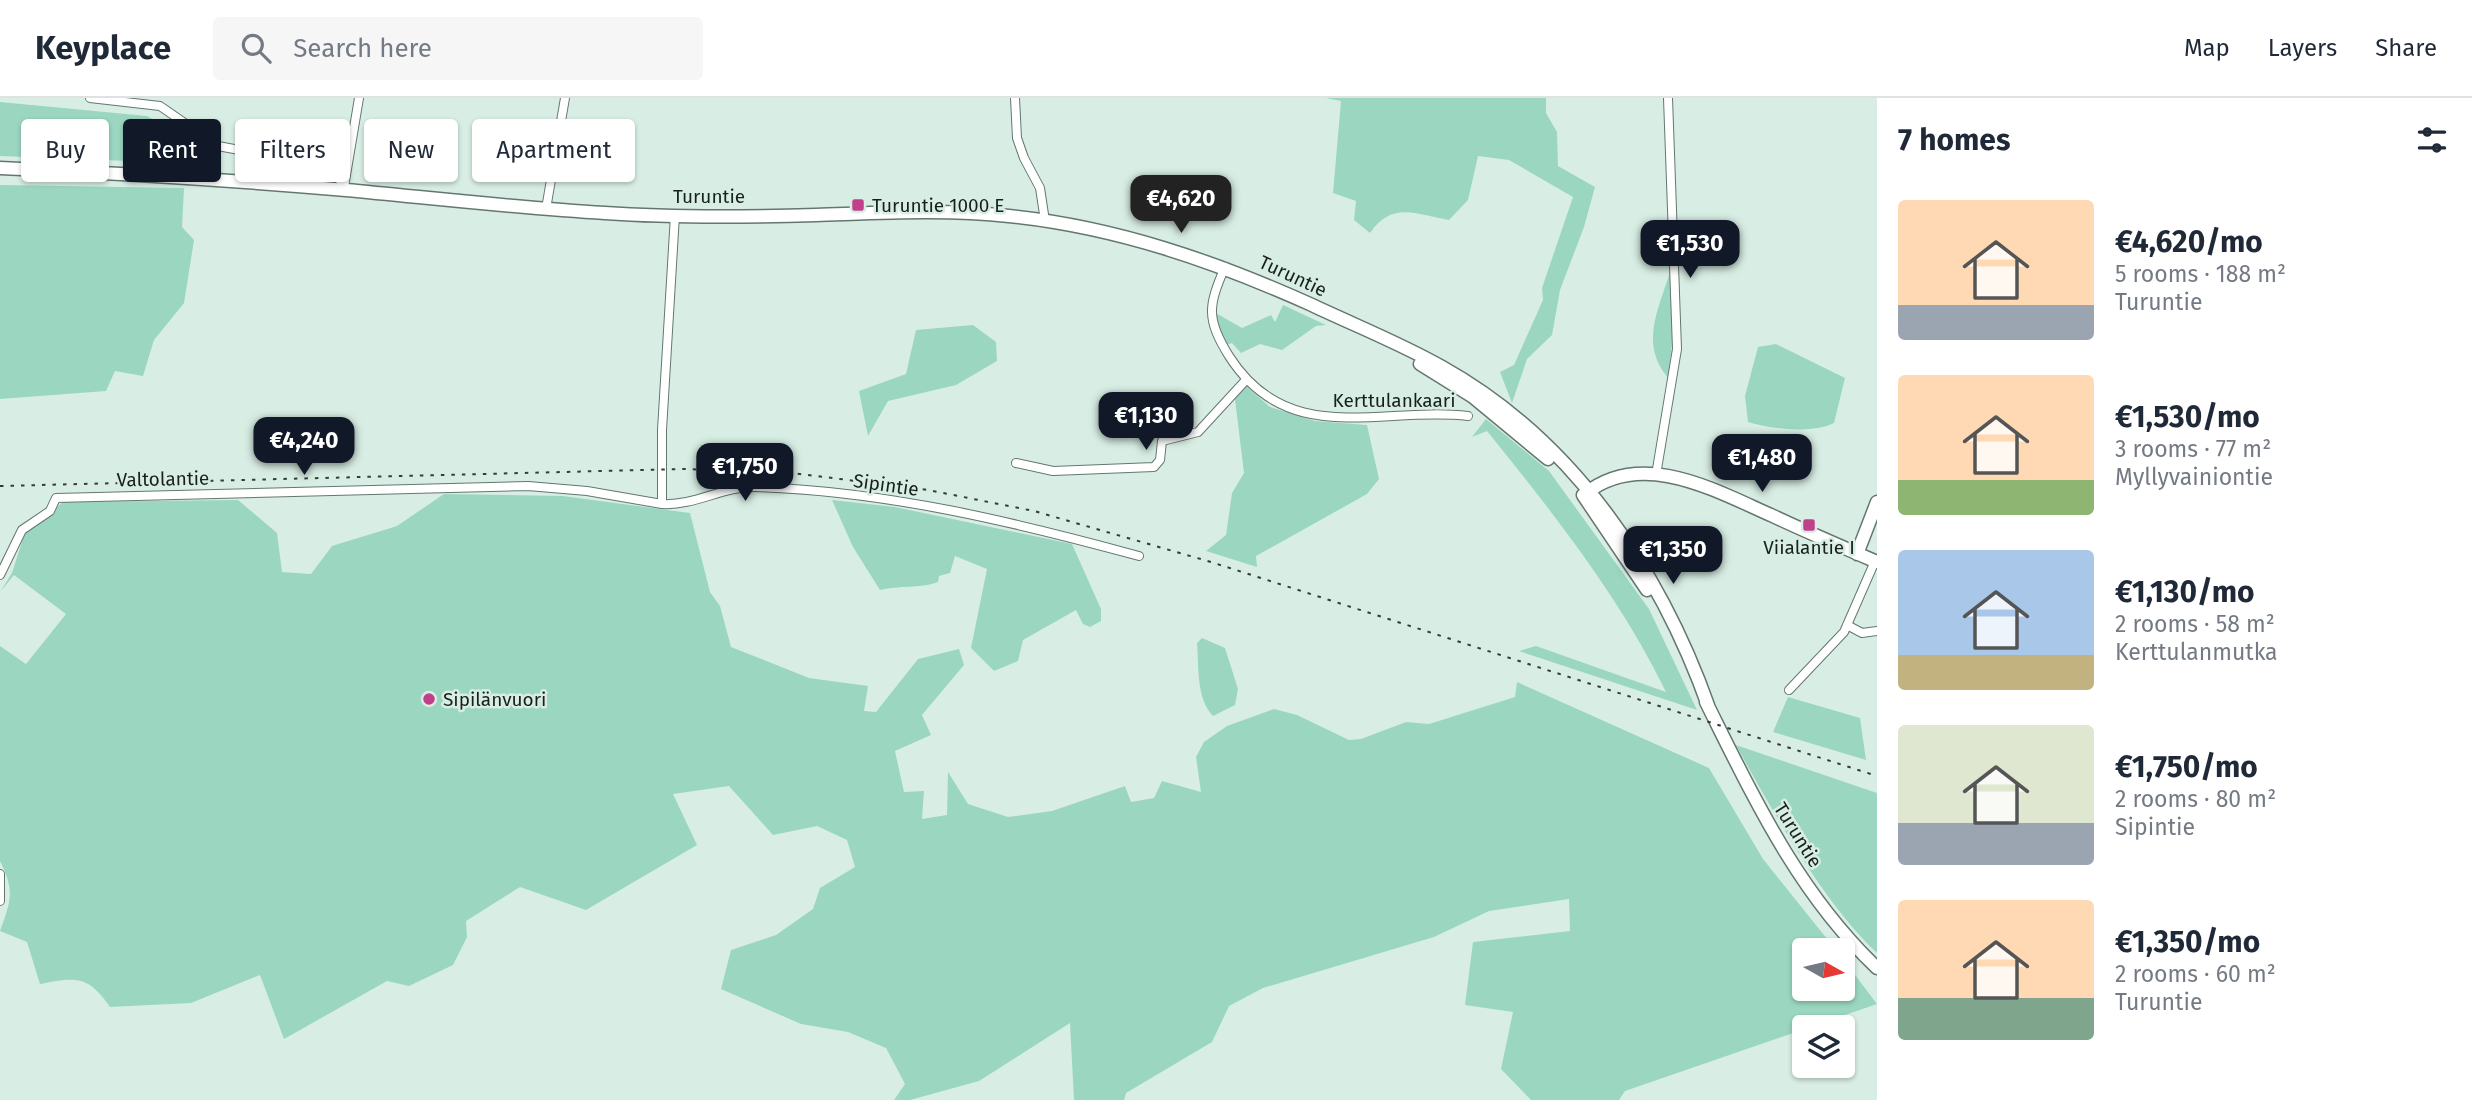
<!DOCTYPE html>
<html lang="en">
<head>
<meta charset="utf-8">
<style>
	:root { --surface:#fff; --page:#f6f6f7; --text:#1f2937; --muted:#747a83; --line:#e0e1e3; --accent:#111827 }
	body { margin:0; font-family:"Fira Sans",sans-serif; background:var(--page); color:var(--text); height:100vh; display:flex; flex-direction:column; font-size:26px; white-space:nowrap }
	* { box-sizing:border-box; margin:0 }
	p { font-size:23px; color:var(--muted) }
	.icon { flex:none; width:38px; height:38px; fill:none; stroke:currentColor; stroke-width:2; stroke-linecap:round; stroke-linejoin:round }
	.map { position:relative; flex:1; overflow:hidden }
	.drawer { display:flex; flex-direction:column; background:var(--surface); width:595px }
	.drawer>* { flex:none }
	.top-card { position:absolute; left:21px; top:21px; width:665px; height:63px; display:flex; gap:14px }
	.needle { width:46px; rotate:98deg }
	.fabs { position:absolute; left:1792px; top:840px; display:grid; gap:14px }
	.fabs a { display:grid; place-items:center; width:63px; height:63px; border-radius:7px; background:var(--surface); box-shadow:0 2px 5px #0004; font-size:35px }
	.price { position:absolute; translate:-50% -60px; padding:0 16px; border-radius:14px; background:var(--accent); color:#fff; font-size:23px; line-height:46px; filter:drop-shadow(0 2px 4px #0008) }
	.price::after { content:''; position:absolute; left:50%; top:42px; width:21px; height:16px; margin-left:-10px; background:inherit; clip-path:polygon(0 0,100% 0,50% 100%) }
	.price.active { background:#222; color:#fff }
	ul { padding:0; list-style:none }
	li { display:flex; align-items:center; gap:21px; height:175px; padding:0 21px }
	li span { display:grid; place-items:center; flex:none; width:196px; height:140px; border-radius:7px; color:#555 }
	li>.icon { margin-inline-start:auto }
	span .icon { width:84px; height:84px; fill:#fffc; stroke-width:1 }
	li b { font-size:30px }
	h2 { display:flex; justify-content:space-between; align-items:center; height:84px; padding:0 21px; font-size:30px }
	.pill { padding:0 24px; border-radius:7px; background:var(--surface); box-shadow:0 2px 5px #0004; font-size:24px; line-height:63px }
	.pill.active { background:var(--accent); color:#fff }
	header { display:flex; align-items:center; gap:42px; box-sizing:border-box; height:98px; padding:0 35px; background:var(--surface); border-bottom:2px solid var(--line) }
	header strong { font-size:33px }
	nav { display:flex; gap:38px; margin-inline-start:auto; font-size:24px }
	.search { width:490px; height:63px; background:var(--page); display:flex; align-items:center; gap:18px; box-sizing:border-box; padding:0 24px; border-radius:7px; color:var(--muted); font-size:26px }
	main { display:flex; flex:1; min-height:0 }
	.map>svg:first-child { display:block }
	.green { fill:#9bd7c0 }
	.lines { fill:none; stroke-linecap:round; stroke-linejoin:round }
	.street-casing { stroke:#64776f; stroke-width:10 }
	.secondary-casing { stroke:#64776f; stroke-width:15 }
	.street { stroke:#fff; stroke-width:8 }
	.secondary { stroke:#fff; stroke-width:12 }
	.rail { stroke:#343e39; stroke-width:2; stroke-dasharray:3.5 7; stroke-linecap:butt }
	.poi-dot { fill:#c1408b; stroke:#d8eee4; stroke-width:2.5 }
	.labels { text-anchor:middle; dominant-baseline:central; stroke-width:5; stroke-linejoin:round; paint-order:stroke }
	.street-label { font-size:19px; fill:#18201c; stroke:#d8eee4 }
	.poi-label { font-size:19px; fill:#18201c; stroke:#d8eee4; text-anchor:start }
</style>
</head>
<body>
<header>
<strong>Keyplace</strong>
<div class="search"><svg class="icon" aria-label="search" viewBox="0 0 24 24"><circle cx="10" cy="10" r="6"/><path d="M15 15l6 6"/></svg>Search here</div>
<nav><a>Map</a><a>Layers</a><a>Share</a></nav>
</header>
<main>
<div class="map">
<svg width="1877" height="1002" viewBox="0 0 1877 1002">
	<rect width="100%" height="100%" fill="#d8eee4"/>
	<path class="green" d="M1326,0H1546V15L1557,34L1558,68L1595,89L1584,129L1560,192L1552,237L1527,261L1512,305L1500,274L1514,267L1543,202L1542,190L1573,99L1509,62L1478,58L1468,102L1449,122C1415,116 1392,103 1370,135L1354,122L1356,103L1333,95L1341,3Z
		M0,4L147,18L208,52L206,66L0,58Z
		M0,87L184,90L182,129L194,142L184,205L154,242L143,278L115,273L106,293L0,301Z
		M1670,174L1673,231L1669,281C1639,247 1658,213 1670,174Z
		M1283,207L1326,227L1316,228L1282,252L1260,246L1241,255L1232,245L1226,247L1214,214L1242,230L1271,217L1275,224Z
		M973,227L996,244L997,263L956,287L888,303L868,338L859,293L906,276L916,232Z
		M1776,246L1845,280L1834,325C1813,336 1771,331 1748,324L1745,298L1758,249Z
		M1240,283L1270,309L1315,323L1367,327L1379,381L1367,396L1256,458L1257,469L1206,453L1226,437L1232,395L1244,375L1234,293Z
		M1486,321L1549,373L1649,511L1697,612L1519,553L1536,548L1666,594C1620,499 1553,415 1487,333L1472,339Z
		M444,396L563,398L690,415L710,494L720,508L731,549L809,580L868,588L864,613L876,614L918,561L959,551L964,567L922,617L931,637L895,653L904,694L924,693L922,721L947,717L948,674L968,706L1008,719L1052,713L1125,688L1131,704L1154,700L1162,683L1201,694L1196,659L1204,644L1227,628L1274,611L1297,617L1349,642L1361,641L1406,624L1429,626L1515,599L1517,584L1709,670L1763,761L1836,852H1804V891H1843V861L1877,906L1625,993L1619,1002H1531L1501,971L1513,914L1465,907L1473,844L1570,833L1569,801L1489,813L1434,839L1263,890L1229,908L1212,944L1126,995L1124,1002H1074L1070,925L979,983L910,1002H894L905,986L886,950L848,934L801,926L721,891L731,852L776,837L813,811L820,790L855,769L847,742L817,728L773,737L729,688L673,696L697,747L586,812L520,789L466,823L467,839L453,867L409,888L387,883L284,941L260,877L191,905L110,909C88,877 76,879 40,886L27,844L0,833C11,802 15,793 0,763V548L26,566L66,516L14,477L0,494L12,475L25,434L63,404L238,402L277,435L282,474L311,476L332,448L397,428Z
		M832,402L895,409L1072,446L1101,511V523L1090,529L1083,526L1076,512L1023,542L1018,563L994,573L971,550L987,471L955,458L950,475L939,478L938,484C919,491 900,487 880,492L853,449Z
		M1202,540L1225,550L1238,591L1235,607L1213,618C1196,600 1199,569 1197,545Z
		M1788,599L1860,620L1866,662L1773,634Z
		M1736,647L1877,695V855C1822,803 1773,714 1736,647Z"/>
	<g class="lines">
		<g class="street-casing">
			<path id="street" d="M90,0L160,8L218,48L287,61L337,76L344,92
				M1015,0L1017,40L1024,60L1040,90L1045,123
				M344,89L359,0
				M546,111L565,0
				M675,117L662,332V406C695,408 723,388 756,389C886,393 1015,424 1139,458
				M1225,169C1208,208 1206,221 1229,258C1288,351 1380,308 1468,318
				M1016,365L1053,373L1154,369L1160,362L1162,343L1198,334L1245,283
				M1656,377L1677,251L1668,0
				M0,477L22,432L50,413L56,400L528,388L587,393L662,406
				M1847,527L1862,535L1877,533
				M1789,592L1844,534L1875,463
				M0,776V803"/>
		</g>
		<g class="secondary-casing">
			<path id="secondary" d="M0,70C116,75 231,82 346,92C432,100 518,110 605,115C675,120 746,119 816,117C880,115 945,111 1009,118C1116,129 1214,163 1312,207C1354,227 1402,246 1442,269C1573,342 1660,472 1709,610
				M1420,266L1473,299L1548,361
				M1585,396C1642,350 1716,393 1773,418C1807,434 1842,449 1877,464
				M1583,397L1647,492
				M1857,456L1877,404
				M1706,604C1754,700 1798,795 1877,870"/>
		</g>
		<use href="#street" class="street"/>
		<use href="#secondary" class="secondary"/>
		<path class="rail" d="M0,388L683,371L792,375L928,392L1034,413L1211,464L1877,678"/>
	</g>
	<g class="poi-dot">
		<rect x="851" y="100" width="14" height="14" rx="3.5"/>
		<rect x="1802" y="420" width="14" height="14" rx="3.5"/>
		<circle cx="429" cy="601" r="7"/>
	</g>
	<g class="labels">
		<g class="street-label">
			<text x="709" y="98">Turuntie</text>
			<text transform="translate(1293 178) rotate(25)">Turuntie</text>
			<text x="1394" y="302">Kerttulankaari</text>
			<text transform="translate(163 381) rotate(-1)">Valtolantie</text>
			<text transform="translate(886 387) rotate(8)">Sipintie</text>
			<text transform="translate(1798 737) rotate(58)">Turuntie</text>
		</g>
		<g class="poi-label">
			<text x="872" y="107">Turuntie 1000 E</text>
			<text x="1809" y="449" text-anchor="middle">Viialantie I</text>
			<text x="443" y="601">Sipilänvuori</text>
		</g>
	</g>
</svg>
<div class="fabs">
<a><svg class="needle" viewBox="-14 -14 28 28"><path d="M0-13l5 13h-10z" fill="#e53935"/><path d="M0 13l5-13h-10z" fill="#747a83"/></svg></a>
<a><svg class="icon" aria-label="layers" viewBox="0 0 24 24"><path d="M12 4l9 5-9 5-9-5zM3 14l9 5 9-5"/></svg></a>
</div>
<b class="price active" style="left:1181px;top:137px">€4,620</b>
<b class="price" style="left:1690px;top:182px">€1,530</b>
<b class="price" style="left:1146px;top:354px">€1,130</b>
<b class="price" style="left:304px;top:379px">€4,240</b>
<b class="price" style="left:1762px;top:396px">€1,480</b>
<b class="price" style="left:745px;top:405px">€1,750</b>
<b class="price" style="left:1673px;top:488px">€1,350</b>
<div class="top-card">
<a class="pill">Buy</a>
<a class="pill active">Rent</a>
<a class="pill">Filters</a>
<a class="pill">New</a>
<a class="pill">Apartment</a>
</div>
</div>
<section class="drawer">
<h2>7 homes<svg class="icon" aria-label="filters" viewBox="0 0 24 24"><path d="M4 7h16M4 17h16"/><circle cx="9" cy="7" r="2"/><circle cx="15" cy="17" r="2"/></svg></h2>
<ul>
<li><span style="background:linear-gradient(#ffd9b3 75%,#9aa5b1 0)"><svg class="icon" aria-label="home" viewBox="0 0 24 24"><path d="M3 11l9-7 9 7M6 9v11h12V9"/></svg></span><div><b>€4,620/mo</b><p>5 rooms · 188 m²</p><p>Turuntie</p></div></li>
<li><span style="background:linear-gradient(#ffd9b3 75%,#8fb573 0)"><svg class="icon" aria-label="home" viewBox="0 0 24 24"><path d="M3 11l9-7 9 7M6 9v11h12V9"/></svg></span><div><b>€1,530/mo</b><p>3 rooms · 77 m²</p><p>Myllyvainiontie</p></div></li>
<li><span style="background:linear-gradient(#a9c7e8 75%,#c2b280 0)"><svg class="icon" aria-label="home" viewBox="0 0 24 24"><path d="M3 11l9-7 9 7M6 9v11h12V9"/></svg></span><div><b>€1,130/mo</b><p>2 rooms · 58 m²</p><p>Kerttulanmutka</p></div></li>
<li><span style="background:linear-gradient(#dfe7d0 70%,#9aa5b1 0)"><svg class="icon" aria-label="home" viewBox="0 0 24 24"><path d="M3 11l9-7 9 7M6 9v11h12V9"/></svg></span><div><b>€1,750/mo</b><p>2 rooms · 80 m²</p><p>Sipintie</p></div></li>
<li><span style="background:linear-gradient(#ffd9b3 70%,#7fa58c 0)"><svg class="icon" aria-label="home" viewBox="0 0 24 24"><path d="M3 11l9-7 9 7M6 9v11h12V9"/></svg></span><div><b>€1,350/mo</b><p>2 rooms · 60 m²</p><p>Turuntie</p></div></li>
</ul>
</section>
</main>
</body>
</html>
